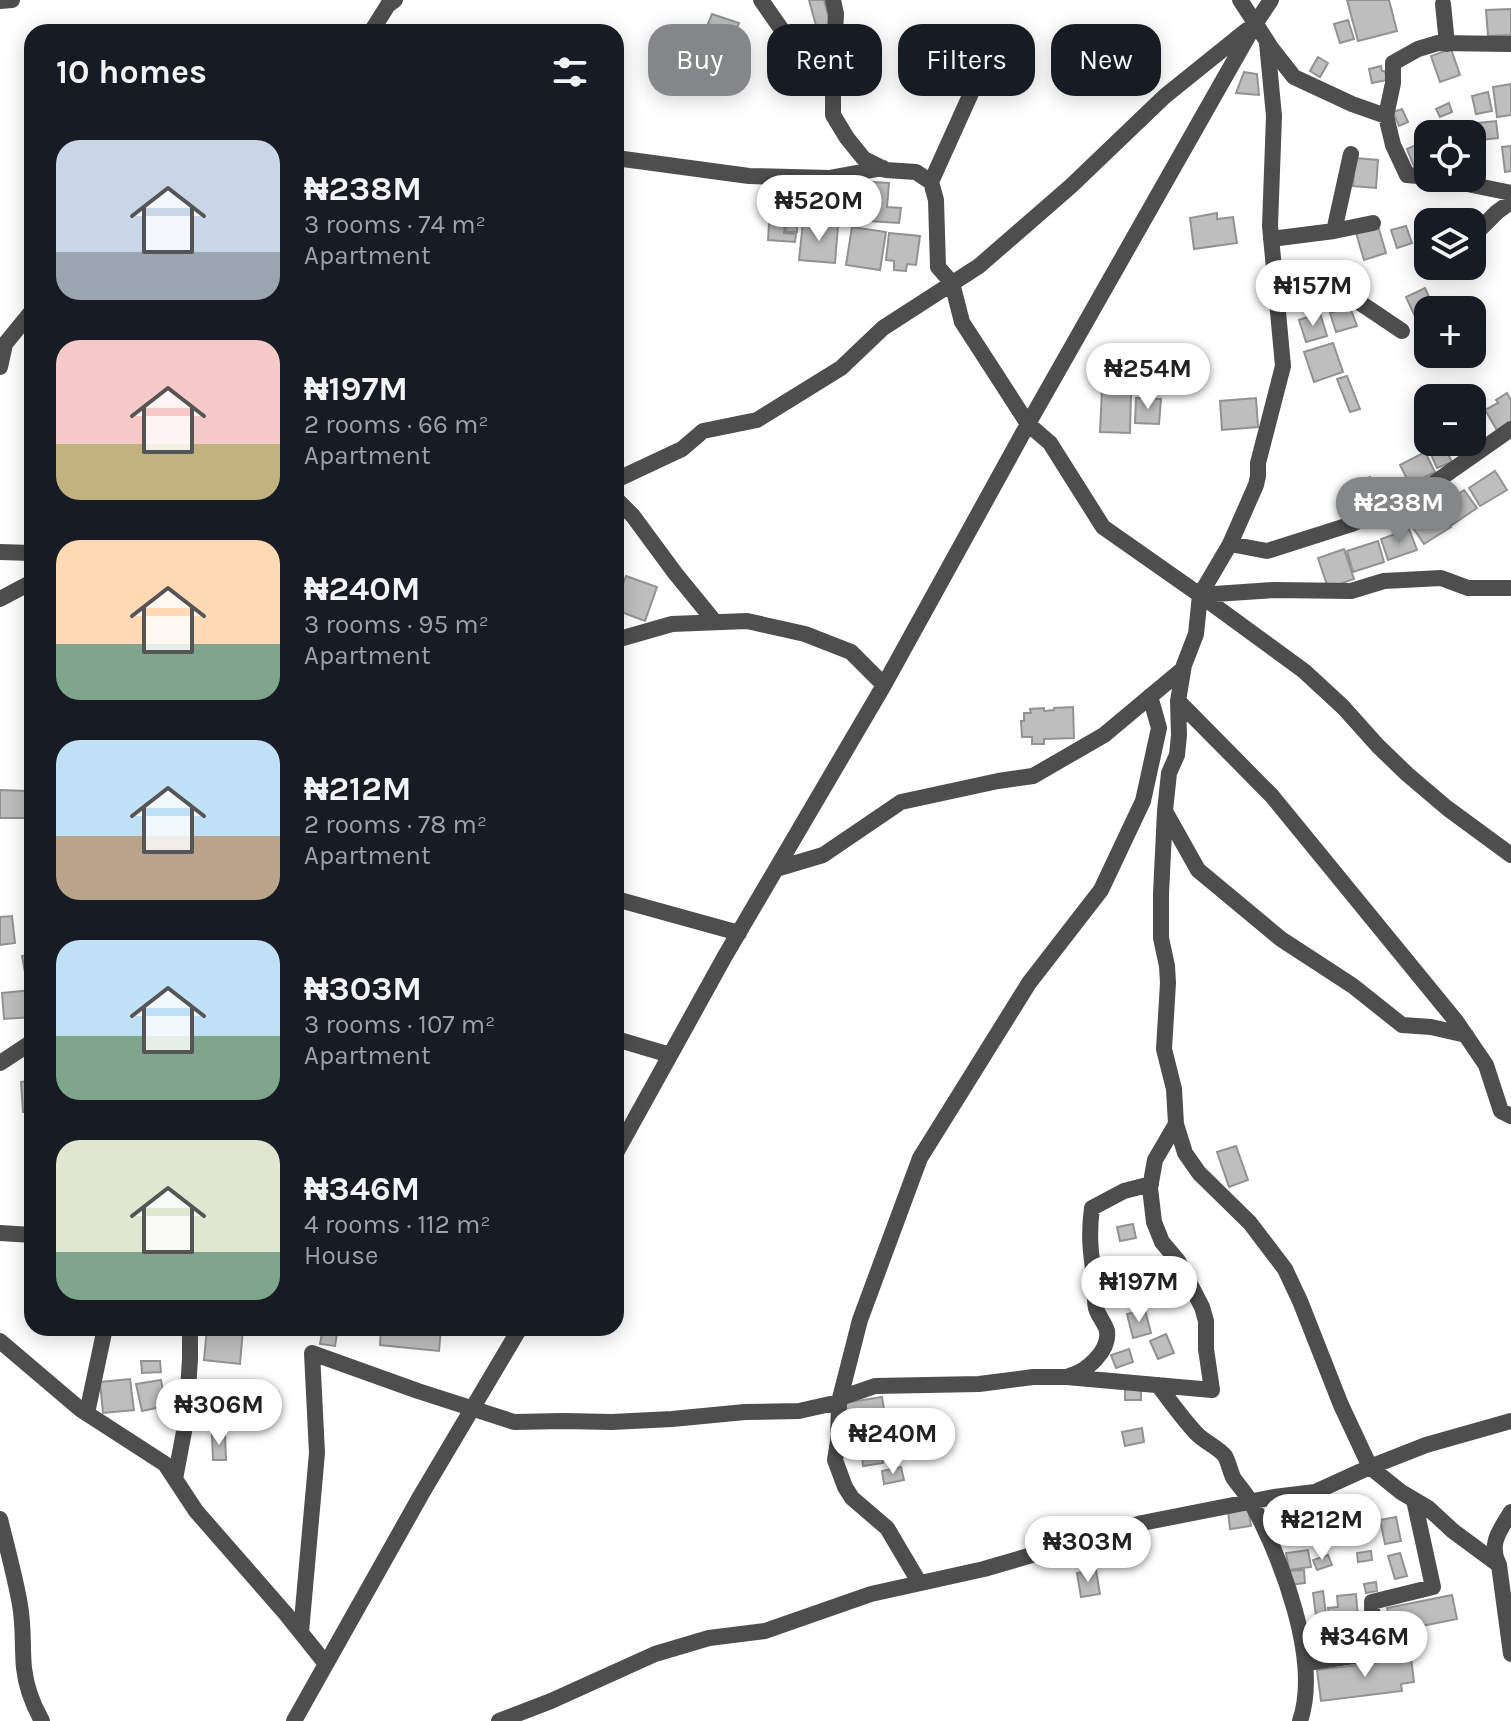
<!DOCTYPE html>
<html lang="en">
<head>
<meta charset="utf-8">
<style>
	:root { --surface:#171b24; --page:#242831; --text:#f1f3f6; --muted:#9ea1a6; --accent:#858687 }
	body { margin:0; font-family:Karla,sans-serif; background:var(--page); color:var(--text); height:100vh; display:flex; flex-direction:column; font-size:30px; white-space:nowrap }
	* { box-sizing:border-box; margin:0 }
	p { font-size:26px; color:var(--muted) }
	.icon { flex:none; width:44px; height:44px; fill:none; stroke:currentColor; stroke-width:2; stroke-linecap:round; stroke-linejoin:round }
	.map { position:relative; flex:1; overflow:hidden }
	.sheet { position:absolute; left:24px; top:24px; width:600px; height:1312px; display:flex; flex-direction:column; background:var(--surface); border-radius:24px; box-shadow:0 4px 20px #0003 }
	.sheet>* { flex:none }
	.banner { position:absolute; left:648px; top:24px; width:742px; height:72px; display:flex; gap:16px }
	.fabs { position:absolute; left:1414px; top:120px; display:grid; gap:16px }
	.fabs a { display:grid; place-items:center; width:72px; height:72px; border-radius:16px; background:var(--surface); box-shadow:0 4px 20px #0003; font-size:40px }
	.price { position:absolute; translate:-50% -68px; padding:0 18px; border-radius:28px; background:#fff; color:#222; font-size:26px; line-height:52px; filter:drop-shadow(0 2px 4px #0008) }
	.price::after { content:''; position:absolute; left:50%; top:48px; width:24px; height:18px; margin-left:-12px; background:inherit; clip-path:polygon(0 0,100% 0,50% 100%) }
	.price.selected { background:var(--accent); color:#fff }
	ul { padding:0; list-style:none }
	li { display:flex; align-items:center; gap:24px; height:200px; padding:0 32px }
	li span { display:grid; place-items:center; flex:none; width:224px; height:160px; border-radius:24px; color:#555 }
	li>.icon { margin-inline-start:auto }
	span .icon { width:96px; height:96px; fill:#fffc; stroke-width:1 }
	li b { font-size:34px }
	h2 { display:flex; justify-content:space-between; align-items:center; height:96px; padding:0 32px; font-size:34px }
	.tag { padding:0 28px; border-radius:24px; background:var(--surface); box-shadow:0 4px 20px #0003; font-size:28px; line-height:72px }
	.tag.selected { background:var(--accent); color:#fff }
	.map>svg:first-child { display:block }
	.building { fill:#bebebe; stroke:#929292; stroke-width:2 }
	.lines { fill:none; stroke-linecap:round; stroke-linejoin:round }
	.street { stroke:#4e4e4e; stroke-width:16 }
</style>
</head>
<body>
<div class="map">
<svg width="1511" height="1721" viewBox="0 0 1511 1721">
	<rect width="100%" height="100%" fill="#fff"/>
	<path class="building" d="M809,0H824L831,26L817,29Z
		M1347,0H1389L1397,31L1358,41Z
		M1511,9V35L1488,36L1486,10Z
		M712,14L739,23L735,33L708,24Z
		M1348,20L1354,39L1340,43L1334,24Z
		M1451,49L1460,75L1440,82L1431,56Z
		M987,57L1025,64L1020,92L1003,89L1006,73L985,70Z
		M1318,57L1328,63L1320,77L1310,71Z
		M1381,66L1382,71H1385L1387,80L1372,83L1369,69Z
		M1244,72L1257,74L1259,95L1236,93Z
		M1511,84V115L1497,117L1493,87Z
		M1488,92L1492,111L1476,114L1472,96Z
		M1449,103L1452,112L1440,117L1436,109Z
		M1402,109L1408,122L1399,126L1393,112Z
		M1496,121L1498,138L1480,140L1478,123Z
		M1420,143L1428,163L1415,169L1407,149Z
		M1511,146V171L1505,172L1502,147Z
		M1355,158L1378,160L1376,188L1353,186Z
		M856,181L889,183L887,207L901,208L899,223L853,220Z
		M841,185L842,218L807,219L805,186Z
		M770,209L786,210L784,233L796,234L795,242L768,240Z
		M1217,213V219L1233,217L1237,243L1194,249L1190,218Z
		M1431,216L1434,222H1428V239L1422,241L1415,222Z
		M787,219H797V232H786Z
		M803,222L838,226L835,263L799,260Z
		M1378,226L1386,253L1364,260L1356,233Z
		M1406,226L1412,243L1397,248L1391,230Z
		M852,227L886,232L880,270L846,265Z
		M889,233L920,236L916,265L907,264L906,271L894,270V261L886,260Z
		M1475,251L1482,270L1459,278L1455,266H1472V252Z
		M1425,288L1435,310H1428V318L1418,323L1406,297Z
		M1350,307L1357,326L1336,332L1330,313Z
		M1320,313L1327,336L1306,342L1299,320Z
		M1333,343L1343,372L1314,382L1304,352Z
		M1347,376L1360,409L1350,412L1337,379Z
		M1102,390L1131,392L1130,433L1100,432Z
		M1507,393L1511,400V424L1498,432L1485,410L1498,403L1496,400Z
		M1136,398L1161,399L1159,424L1135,423Z
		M1256,398L1258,427L1222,430L1220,401Z
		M1444,446L1452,462L1437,468L1430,452Z
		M1425,452L1435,472L1410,485L1400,465Z
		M1495,471L1507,490L1480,506L1469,488Z
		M1370,477L1378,496L1357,504L1349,485Z
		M1464,490L1477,508L1452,525L1439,507Z
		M1438,508L1451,527L1424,544L1411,525Z
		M1409,529L1417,550L1388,560L1381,539Z
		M1378,541L1384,562L1353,572L1347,551Z
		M1344,549L1354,579L1328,588L1318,558Z
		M626,576L657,587L645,621L616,610V603Z
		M1073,707L1074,738L1044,739V744H1032V737H1022L1021,721H1024V713H1031L1030,709L1044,708V711L1054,710V708Z
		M0,790L26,791V818H0Z
		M12,916L15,943L0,945V917Z
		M32,954V982L27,983L22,956Z
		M32,990V1017L4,1019L2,993Z
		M32,1081V1111L23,1112L21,1082Z
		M1236,1146L1248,1180L1229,1187L1217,1152Z
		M1133,1224L1136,1238L1120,1241L1117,1227Z
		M1135,1270L1143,1292L1131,1296L1124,1274Z
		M1145,1310L1151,1333L1133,1338L1127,1314Z
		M207,1328L243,1329L240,1364L204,1360Z
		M323,1328H338L335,1346L320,1344Z
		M381,1328H441L439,1351L380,1345Z
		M1166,1334L1174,1353L1158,1359L1150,1341Z
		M1129,1349L1133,1362L1116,1368L1111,1355Z
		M141,1361H160L161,1372L142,1373Z
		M130,1379L134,1410L103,1413L100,1382Z
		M161,1380L166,1406L142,1411L136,1384Z
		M1125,1385H1141V1400H1125Z
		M882,1397L889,1442L851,1448L844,1403Z
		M1142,1428L1144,1442L1125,1446L1122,1432Z
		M212,1434H225L226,1460H213Z
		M881,1448L883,1463L863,1466L862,1451Z
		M901,1467L904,1480L884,1484L882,1471Z
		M1248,1508L1251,1526L1230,1529L1228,1511Z
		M1396,1517L1401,1541L1385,1544L1380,1520Z
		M1308,1550L1311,1567L1289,1570L1286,1553Z
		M1371,1551L1372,1560L1358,1562L1357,1553Z
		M1400,1553L1407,1576L1395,1579L1388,1556Z
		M1328,1555L1332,1565L1317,1570L1313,1560Z
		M1096,1570L1100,1594L1081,1597L1077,1573Z
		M1304,1570L1305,1583L1290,1585L1289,1571Z
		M1376,1582L1377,1591L1366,1593L1364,1584Z
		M1323,1591L1326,1614L1316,1616L1313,1593Z
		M1356,1594L1358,1618L1330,1620L1328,1608L1338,1607L1337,1596Z
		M1452,1595L1457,1619L1392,1632L1387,1608Z
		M1411,1658L1414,1682L1401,1684L1402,1691L1321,1701L1317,1670Z"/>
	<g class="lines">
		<path class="street" d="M761,0L789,40L833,71
			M833,0L836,14L833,71V115L847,138L864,159L886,170L916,172L931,182L936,200L938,267L952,283L962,322L1028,424L1050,443L1103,527L1200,595L1304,671L1343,707L1378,746L1407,774L1447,808L1511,855
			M1240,0L1272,49L1294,77L1352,104L1386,116
			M0,1L12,0
			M1443,4L1447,44
			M371,32L388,5L395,0
			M1267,43L1274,116L1270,226L1283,366L1258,463V476L1256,485L1230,544L1200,595L1196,634L1184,665L1178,701L1179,735L1177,755L1169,773L1165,811L1161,894V938L1167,966L1168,983L1164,1049L1174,1089L1176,1124L1185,1153L1199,1173L1250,1223L1285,1269L1300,1301L1341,1405L1370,1467L1401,1492L1428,1508L1453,1531L1499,1565
			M616,158L749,176L829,178L883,168
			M1428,177L1407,175L1393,145L1386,116L1393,83V63L1418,49L1438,43L1511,44
			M1438,178L1511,193
			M931,182L977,80
			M1334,231L1351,154
			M1476,233L1497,212L1511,202
			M1271,239L1334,231L1373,223
			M1276,305L1344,292L1402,331
			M0,367L5,344L32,311
			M616,480L682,449L703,431L757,420L841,368L883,328L979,266L1071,186L1165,96L1247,30
			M616,499L633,516L675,573L715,622
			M1230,544L1267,551L1352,524L1414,497L1511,429
			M0,552L32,553
			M1200,595L1274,590L1351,591L1384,581L1441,578L1468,588H1511
			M0,599L32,582
			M616,640L672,624L747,621L805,634L851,652L884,685
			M1178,701L1272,796L1456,1021L1486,1065L1501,1111L1511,1116
			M1166,813L1198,870L1281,939L1353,986L1402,1025L1431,1027L1466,1035
			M776,869L823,855L901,802L998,781L1033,776L1104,735L1183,669
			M616,899L739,933
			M616,1039L670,1055
			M0,1063L32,1042
			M616,1153L725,956L884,685L1028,424L1255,24L1271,0
			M0,1233L32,1235
			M0,1341L80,1409L165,1464L196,1511L286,1614L326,1664
			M1069,1376C1086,1372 1110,1351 1107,1331C1105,1323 1098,1316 1096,1308C1094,1301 1096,1291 1095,1283C1091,1255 1088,1237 1092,1208L1124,1191L1151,1184
			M1158,1385C1170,1401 1182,1418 1196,1433C1204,1442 1218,1447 1225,1456C1229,1463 1230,1472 1234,1479C1240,1487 1247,1495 1252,1504C1281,1558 1321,1660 1300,1721
			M87,1413L105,1328
			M175,1479L186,1421L190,1359V1328
			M1511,1512C1500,1530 1488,1544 1499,1565L1511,1654
			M0,1519C7,1548 15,1576 20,1605C24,1627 22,1647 24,1668C26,1686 33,1705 42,1721
			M919,1582L887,1528L852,1498L845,1487L835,1460L838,1441L839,1402L860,1320L920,1158L1029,983L1101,890L1143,801L1159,728L1150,696
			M301,1632L317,1453L312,1353L418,1391L514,1422L564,1421L612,1422L672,1419L745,1412L799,1411L839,1402L843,1397L875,1386L979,1384L1033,1377H1067L1212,1390L1206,1349V1321L1202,1307L1178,1261L1162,1242L1154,1222L1150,1188L1155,1160L1176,1124
			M1307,1663L1373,1653L1372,1602L1433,1587L1414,1500
			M294,1721L421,1495L520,1328
			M499,1721L551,1701L655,1654L709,1638L765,1631L871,1594L984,1569L1142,1523L1274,1497L1315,1492L1370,1467L1426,1445L1511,1421"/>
	</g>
</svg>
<div class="fabs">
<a><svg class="icon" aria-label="locate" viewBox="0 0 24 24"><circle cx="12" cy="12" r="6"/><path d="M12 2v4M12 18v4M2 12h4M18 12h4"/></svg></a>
<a><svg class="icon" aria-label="layers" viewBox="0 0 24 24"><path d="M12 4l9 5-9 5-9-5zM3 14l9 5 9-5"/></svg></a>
<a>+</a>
<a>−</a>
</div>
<b class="price" style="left:819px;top:243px">₦520M</b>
<b class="price" style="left:1313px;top:328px">₦157M</b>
<b class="price" style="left:1148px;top:411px">₦254M</b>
<b class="price selected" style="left:1399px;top:545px">₦238M</b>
<b class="price" style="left:1139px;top:1324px">₦197M</b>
<b class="price" style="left:219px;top:1447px">₦306M</b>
<b class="price" style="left:893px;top:1476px">₦240M</b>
<b class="price" style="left:1322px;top:1562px">₦212M</b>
<b class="price" style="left:1088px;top:1584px">₦303M</b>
<b class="price" style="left:1365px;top:1679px">₦346M</b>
<div class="banner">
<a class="tag selected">Buy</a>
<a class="tag">Rent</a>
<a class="tag">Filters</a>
<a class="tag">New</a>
</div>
<section class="sheet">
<h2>10 homes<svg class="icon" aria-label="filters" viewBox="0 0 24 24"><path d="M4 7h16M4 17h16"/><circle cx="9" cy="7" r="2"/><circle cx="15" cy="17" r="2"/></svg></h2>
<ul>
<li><span style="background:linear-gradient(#c9d6e8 70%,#9aa5b1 0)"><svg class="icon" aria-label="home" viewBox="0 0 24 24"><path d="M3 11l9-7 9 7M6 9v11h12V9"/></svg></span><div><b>₦238M</b><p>3 rooms · 74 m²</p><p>Apartment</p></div></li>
<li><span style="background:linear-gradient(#f6c9c9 65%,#c2b280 0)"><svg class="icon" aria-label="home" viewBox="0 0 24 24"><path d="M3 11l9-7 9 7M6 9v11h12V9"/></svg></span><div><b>₦197M</b><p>2 rooms · 66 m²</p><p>Apartment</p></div></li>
<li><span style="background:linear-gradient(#ffd9b3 65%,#7fa58c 0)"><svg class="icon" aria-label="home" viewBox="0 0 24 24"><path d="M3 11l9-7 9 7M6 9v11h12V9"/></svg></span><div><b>₦240M</b><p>3 rooms · 95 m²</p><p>Apartment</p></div></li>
<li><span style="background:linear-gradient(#bfe0f5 60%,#b9a48a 0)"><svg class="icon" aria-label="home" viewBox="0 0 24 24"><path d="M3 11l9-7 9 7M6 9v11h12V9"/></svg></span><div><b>₦212M</b><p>2 rooms · 78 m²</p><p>Apartment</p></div></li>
<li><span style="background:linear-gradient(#bfe0f5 60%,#7fa58c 0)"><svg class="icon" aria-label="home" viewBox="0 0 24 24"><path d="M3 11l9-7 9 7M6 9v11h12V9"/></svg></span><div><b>₦303M</b><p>3 rooms · 107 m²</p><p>Apartment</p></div></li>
<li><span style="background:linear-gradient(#dfe7d0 70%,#7fa58c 0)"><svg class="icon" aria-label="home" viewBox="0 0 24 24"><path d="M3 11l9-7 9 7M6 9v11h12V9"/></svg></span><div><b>₦346M</b><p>4 rooms · 112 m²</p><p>House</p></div></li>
</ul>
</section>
</div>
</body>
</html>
